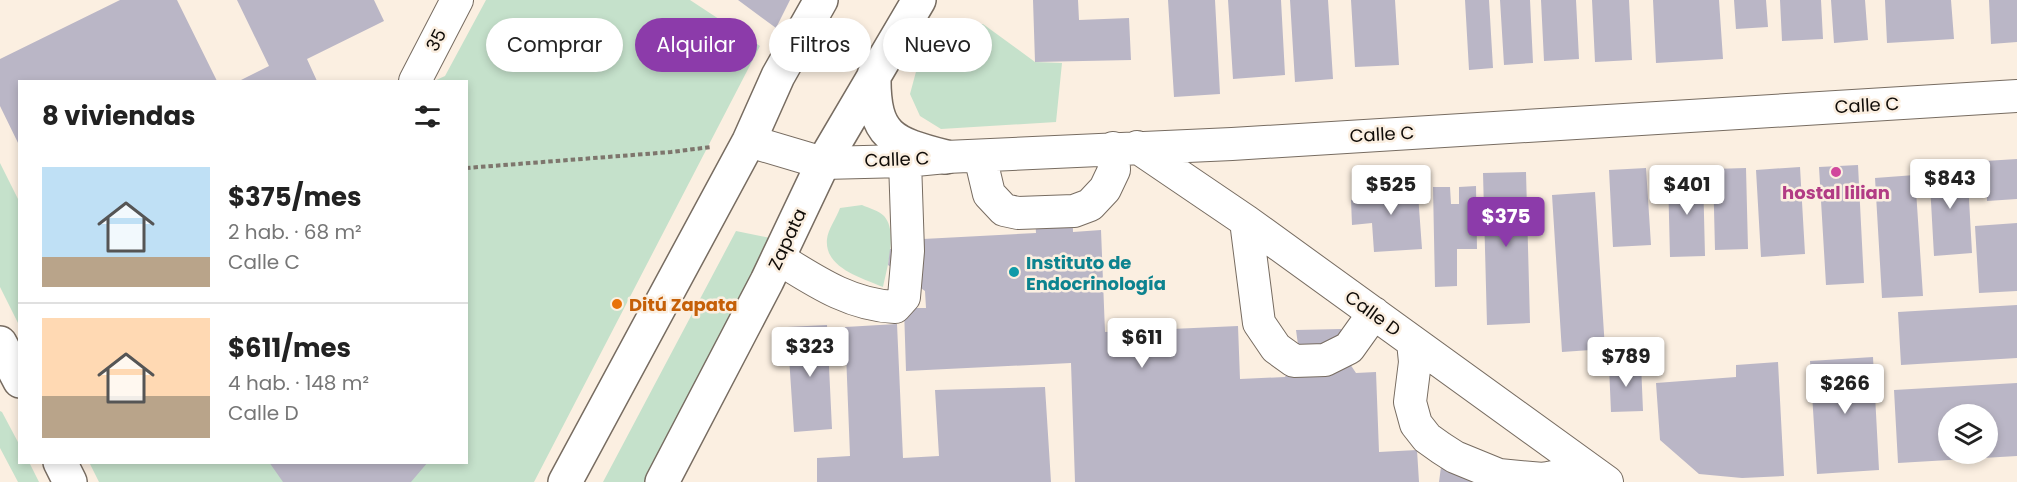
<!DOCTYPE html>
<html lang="es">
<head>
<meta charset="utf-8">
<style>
	:root { --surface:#fff; --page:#f2f2f2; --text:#222; --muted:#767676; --line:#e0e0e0; --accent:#8c3baa }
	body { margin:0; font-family:Poppins,sans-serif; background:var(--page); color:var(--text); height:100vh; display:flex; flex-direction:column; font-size:22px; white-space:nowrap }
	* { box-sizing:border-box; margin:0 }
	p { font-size:20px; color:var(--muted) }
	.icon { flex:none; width:33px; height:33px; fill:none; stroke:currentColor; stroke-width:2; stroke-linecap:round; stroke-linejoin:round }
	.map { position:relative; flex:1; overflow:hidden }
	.sheet { position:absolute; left:18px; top:80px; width:450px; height:384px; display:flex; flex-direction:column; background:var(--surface); border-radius:0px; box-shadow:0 3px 9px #0003 }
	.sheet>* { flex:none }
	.hud { position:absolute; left:486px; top:18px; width:570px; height:54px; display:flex; gap:12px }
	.fabs { position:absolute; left:1938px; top:404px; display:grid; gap:12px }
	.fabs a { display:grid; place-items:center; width:60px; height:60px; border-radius:50%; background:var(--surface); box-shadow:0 3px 9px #0003; font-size:30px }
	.price { position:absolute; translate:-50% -51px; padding:0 14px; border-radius:6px; background:#fff; color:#222; font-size:20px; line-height:39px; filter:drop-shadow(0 2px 3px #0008) }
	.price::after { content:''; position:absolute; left:50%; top:36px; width:18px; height:14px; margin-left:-9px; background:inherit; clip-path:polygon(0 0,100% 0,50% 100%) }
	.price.on { background:var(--accent); color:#fff }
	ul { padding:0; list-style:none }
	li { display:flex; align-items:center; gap:18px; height:150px; padding:0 24px }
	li+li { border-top:2px solid var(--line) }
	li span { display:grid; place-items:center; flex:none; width:168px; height:120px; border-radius:0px; color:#555 }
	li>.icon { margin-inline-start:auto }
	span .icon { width:72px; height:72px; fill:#fffc; stroke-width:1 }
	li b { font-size:26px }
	h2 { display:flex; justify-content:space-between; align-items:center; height:72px; padding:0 24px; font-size:26px }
	.pill { padding:0 21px; border-radius:27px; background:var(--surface); box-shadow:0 3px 9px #0003; font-size:21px; line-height:54px }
	.pill.on { background:var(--accent); color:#fff }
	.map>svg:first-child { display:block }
	.green { fill:#c5e1cb }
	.building { fill:#bab6c6; fill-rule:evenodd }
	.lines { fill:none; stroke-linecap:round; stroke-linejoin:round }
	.minor-casing { stroke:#776c61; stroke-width:34 }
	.major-casing { stroke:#776c61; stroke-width:36 }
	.path { stroke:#7e766d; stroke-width:4; stroke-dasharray:4.5 3; stroke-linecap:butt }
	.minor { stroke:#fff; stroke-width:32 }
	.major { stroke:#fff; stroke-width:33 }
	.hotel-dot { fill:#d1479c; stroke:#fbefe1; stroke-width:2 }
	.culture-dot { fill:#0f9aa8; stroke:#fbefe1; stroke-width:2 }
	.food-dot { fill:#e8710a; stroke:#fbefe1; stroke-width:2 }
	.labels { text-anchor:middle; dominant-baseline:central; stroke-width:5; stroke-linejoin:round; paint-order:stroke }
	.street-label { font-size:18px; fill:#100c08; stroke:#fbefe1 }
	.hotel-label { font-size:18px; font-weight:bold; fill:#b23c85; stroke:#fbefe1 }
	.culture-label { font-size:18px; font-weight:bold; fill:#0d838f; stroke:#fbefe1; text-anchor:start }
	.food-label { font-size:18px; font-weight:bold; fill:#c56008; stroke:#fbefe1; text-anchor:start }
</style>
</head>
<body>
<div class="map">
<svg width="2017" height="482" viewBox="0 0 2017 482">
	<rect width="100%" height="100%" fill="#fbefe1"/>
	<path class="green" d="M486,0H690L760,46L534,482H99L89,462H466V81H434L445,76Z
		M983,24L1035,62L1062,63L1056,122L941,129L920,116L910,94L917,68L942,28Z
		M0,163L19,201V325L0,287Z
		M862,205C869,208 879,211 884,216C898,231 887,268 883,287C862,278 824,268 827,239C828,229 837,217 840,208Z
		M736,231L770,238L663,452L646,482H603Z
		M0,411L2,412L19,444L20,462H29L39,482H18L0,448Z"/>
	<path class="building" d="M120,0H177L217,81H20V147L0,106V59Z
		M237,0H374L384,21L307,59L317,81H239L269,66Z
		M738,0H790L776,28Z
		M1033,0H1078L1079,20L1129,18L1131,60L1035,62Z
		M1168,0H1215L1220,94L1174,97Z
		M1228,0H1281L1285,75L1233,79Z
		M1290,0H1328L1333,79L1295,82Z
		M1351,0H1395L1399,65L1355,67Z
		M1465,0H1489L1493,68L1469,70Z
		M1500,0H1530L1533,63L1504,65Z
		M1541,0H1576L1579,59L1544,61Z
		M1592,0H1629L1632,60L1595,62Z
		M1653,0H1719L1723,59L1656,63Z
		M1734,0H1766L1768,27L1736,29Z
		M1780,0H1821L1823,39L1782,41Z
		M1831,0H1865L1868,40L1834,43Z
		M1885,0H1951L1954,39L1887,43Z
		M1989,0H2017V42L1991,44Z
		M2017,159V199L1987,201L1985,161Z
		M1967,163L1972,253L1934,256L1929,166Z
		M1858,165L1864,283L1826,285L1819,167Z
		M1800,167L1805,254L1761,257L1756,170Z
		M1646,168L1651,245L1613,247L1609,170Z
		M1746,168L1748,249L1715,250L1713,169Z
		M1526,172L1530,323L1487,325L1483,173Z
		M1703,175L1705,256L1670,257L1668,177Z
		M1915,175L1923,296L1882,298L1875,178Z
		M1417,180L1422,249L1374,252L1372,223L1352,225L1351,200L1370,198L1369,184Z
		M1476,186L1477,249H1457V286L1435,287L1433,187H1450L1451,204H1459V187Z
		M1595,192L1605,349L1562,352L1552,195Z
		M1072,198L1073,232L1101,230L1105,332L1238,326L1240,379L1285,377L1299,352L1296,330L1341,329L1342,352L1356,373L1376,372L1379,452L1417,450L1419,482H1075L1071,363L906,371L904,308H926L925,291L888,265L890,249L924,252L923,239L1036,233L1034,200Z
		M2017,223V291L1979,293L1975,226Z
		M2017,305V358L1901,365L1898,312Z
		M897,324L903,458L939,456L935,390L1045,387L1051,482H817V458L850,456L845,327Z
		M827,325L832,429L794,432L787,327Z
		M1873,357L1879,470L1817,474L1810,361Z
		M1778,362L1784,476L1742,478L1699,474L1660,440L1656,383L1736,377V365Z
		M1641,364L1643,411L1611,412L1609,366Z
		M2017,383V456L1898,463L1894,390ZM1948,414H1988V453H1948Z
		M269,462H428L411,482H283Z
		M1441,467L1463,472L1484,482H1439Z"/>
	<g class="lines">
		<g class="minor-casing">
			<path id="minor" d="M415,81L457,0
				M749,141L823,163L905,161L946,157L1232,144L2017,96
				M1137,147L1246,221L1607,482
				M980,156L989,194L1004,210L1018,213L1074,211L1090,205L1105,189L1114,170L1113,148
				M1246,221L1259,323L1276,348L1294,361L1325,360L1349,348L1374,313
				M778,258C815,281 850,305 895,307L904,297L908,251L905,161
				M1413,342L1415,362L1410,402L1416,424L1427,438L1441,448L1455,457L1499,475L1543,479L1590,470"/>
		</g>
		<g class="major-casing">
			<path id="major" d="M874,75C873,137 892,143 946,157
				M0,343L20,381
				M60,462L70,482
				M565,482L749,141L778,76L821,0
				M662,482L767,281L823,163L919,0"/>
		</g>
		<path class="path" d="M466,168L671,152L711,147"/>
		<use href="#minor" class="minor"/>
		<use href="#major" class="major"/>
	</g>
	<circle class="hotel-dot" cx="1836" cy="172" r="6"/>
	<circle class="culture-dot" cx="1014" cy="272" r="6"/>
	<circle class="food-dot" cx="617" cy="304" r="6"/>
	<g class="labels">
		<g class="street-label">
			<text transform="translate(436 40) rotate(-62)">35</text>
			<text transform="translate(1867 105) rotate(-3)">Calle C</text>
			<text transform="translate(1382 134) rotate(-3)">Calle C</text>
			<text transform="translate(897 159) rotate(-2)">Calle C</text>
			<text transform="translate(787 239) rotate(-65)">Zapata</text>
			<text transform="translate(1373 313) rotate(36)">Calle D</text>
		</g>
		<g class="hotel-label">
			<text x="1836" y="192">hostal lilian</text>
		</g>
		<g class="culture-label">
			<text x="1026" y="262">Instituto de<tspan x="1026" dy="21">Endocrinología</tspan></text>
		</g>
		<g class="food-label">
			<text x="629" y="304">Ditú Zapata</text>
		</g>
	</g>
</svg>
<div class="fabs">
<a><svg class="icon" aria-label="layers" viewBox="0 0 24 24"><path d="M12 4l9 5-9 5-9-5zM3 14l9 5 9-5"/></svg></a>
</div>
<b class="price" style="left:1950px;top:210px">$843</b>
<b class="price" style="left:1391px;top:216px">$525</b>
<b class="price" style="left:1687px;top:216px">$401</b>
<b class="price on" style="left:1506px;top:248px">$375</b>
<b class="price" style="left:1142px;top:369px">$611</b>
<b class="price" style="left:810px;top:378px">$323</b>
<b class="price" style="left:1626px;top:388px">$789</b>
<b class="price" style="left:1845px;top:415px">$266</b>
<div class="hud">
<a class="pill">Comprar</a>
<a class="pill on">Alquilar</a>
<a class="pill">Filtros</a>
<a class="pill">Nuevo</a>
</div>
<section class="sheet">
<h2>8 viviendas<svg class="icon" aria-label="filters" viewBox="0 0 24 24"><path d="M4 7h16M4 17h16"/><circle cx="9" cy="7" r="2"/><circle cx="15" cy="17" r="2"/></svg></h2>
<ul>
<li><span style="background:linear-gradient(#bfe0f5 75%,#b9a48a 0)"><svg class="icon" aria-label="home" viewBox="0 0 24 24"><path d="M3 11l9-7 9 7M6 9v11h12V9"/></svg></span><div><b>$375/mes</b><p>2 hab. · 68 m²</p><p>Calle C</p></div></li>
<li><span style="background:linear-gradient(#ffd9b3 65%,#b9a48a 0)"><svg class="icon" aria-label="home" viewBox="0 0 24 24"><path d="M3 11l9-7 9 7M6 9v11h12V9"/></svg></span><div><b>$611/mes</b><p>4 hab. · 148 m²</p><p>Calle D</p></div></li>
</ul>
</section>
</div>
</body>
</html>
